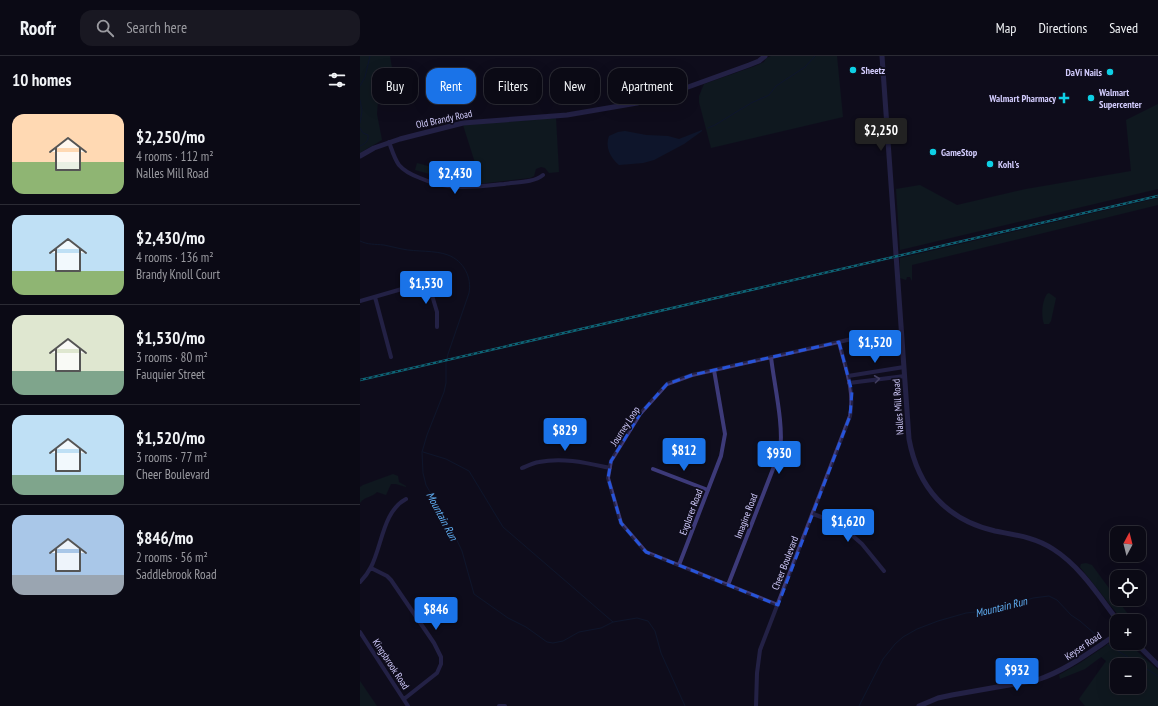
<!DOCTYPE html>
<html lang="en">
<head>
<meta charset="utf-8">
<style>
	:root { --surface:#0b0a15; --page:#191822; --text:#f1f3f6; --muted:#9a9aa0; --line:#2b2b34; --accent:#1a73e8 }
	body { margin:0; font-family:"PT Sans Narrow",sans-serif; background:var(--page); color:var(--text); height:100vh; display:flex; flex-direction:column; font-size:15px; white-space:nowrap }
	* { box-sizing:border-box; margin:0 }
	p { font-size:13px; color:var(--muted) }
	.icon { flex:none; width:22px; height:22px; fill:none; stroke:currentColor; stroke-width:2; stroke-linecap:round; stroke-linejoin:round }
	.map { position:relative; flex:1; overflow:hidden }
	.details { display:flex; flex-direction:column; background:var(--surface); width:360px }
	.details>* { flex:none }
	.guide { position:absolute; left:12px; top:12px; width:380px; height:36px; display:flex; gap:8px }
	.needle { width:26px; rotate:7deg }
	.fabs { position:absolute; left:750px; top:470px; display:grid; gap:8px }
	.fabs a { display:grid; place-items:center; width:36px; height:36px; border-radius:8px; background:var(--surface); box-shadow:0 4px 16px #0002,0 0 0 1px var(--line); font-size:20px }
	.price { position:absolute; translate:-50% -34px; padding:0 9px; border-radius:4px; background:var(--accent); color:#fff; font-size:13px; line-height:26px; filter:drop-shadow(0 1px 2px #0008) }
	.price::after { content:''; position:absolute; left:50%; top:24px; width:12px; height:9px; margin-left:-6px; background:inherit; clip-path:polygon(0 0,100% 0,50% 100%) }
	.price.on { background:#222; color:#fff }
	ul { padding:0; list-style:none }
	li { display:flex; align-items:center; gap:12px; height:100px; padding:0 12px }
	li+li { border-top:1px solid var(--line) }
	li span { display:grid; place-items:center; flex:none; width:112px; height:80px; border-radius:12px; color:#555 }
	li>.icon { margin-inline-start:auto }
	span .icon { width:48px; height:48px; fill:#fffc; stroke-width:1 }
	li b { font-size:17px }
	h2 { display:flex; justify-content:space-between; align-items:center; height:48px; padding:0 12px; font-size:17px }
	.pill { padding:0 14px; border-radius:12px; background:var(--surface); box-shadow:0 4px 16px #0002,0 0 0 1px var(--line); font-size:14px; line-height:36px }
	.pill.on { background:var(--accent); color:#fff }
	header { display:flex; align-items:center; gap:24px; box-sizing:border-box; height:56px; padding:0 20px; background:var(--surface); border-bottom:1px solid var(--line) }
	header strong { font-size:19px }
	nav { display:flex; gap:22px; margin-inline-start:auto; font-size:14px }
	.search { width:280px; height:36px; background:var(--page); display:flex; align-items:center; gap:10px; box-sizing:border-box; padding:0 14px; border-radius:12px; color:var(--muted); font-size:15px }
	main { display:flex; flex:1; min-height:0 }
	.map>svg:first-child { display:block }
	.green { fill:#102625; fill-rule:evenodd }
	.water { fill:#0e213f }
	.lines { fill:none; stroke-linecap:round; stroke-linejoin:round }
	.stream { stroke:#0e213f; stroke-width:1 }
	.minor { stroke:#3d3a79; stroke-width:4 }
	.tertiary { stroke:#3d3a79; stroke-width:5 }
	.rail-casing { stroke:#0ed0e5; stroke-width:2.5 }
	.rail { stroke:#0f0d1c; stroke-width:1; stroke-dasharray:3; stroke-linecap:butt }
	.oneway { stroke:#807bb4 }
	.marked { fill:none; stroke:#2654da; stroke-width:3; stroke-dasharray:8 5; stroke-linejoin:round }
	.poi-dot { fill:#0ed0e5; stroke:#0f0d1c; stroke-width:1.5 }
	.labels { text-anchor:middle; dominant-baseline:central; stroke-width:3.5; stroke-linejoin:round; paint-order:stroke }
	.poi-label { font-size:10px; font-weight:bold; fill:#d1cbfc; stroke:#0f0d1c; text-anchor:start }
	.street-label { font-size:10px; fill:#d1cbfc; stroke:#0f0d1c }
	.water-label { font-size:11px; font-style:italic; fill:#60b0f5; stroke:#0f0d1c }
</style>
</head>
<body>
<header>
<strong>Roofr</strong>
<div class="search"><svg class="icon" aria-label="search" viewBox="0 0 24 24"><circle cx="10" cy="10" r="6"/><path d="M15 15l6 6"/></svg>Search here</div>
<nav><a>Map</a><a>Directions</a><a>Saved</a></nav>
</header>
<main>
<section class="details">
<h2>10 homes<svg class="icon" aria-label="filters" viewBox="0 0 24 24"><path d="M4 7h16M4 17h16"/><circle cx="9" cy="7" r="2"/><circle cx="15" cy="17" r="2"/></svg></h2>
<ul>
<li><span style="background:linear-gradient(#ffd9b3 60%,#8fb573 0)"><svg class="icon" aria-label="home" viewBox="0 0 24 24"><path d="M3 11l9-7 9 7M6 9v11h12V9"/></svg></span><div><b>$2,250/mo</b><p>4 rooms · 112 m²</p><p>Nalles Mill Road</p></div></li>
<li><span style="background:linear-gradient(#bfe0f5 70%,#8fb573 0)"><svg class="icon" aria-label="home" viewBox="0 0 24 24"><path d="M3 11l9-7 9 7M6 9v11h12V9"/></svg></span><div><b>$2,430/mo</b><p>4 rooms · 136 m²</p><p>Brandy Knoll Court</p></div></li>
<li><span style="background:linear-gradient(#dfe7d0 70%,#7fa58c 0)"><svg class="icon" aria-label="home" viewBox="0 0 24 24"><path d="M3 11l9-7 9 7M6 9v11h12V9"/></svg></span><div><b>$1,530/mo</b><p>3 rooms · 80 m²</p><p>Fauquier Street</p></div></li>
<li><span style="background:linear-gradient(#bfe0f5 75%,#7fa58c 0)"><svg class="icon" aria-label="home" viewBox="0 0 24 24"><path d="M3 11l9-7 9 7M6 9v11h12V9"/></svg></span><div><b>$1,520/mo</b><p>3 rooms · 77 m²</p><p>Cheer Boulevard</p></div></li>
<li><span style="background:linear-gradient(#a9c7e8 75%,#9aa5b1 0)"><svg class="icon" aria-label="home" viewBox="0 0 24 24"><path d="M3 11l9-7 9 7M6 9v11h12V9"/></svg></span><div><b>$846/mo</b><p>2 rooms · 56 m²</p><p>Saddlebrook Road</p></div></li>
</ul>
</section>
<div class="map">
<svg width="798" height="650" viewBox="0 0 798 650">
	<rect width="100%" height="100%" fill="#0f0d1c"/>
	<path class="green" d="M0,0H30L32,12L27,16L20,17L17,58L22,84L0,97Z
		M411,0H477L483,61L351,92L339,46V40L344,28L395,10L404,6L406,2Z
		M798,48V133L540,194L536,133L560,129L597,149L666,133L771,115L766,64Z
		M196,62L199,116L189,117L185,112L181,111L176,113L174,120L170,122L119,128L117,113L103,69Z
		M57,107L90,116L88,123L55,114Z
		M798,142V149L552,209V225L550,221H547L546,224L540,222V202Z
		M689,237L696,242L691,265L689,268H684C681,260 682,245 687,238Z
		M33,418L38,420L39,426L46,430V431L36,428H31L26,439L17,436C11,442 5,440 0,447V431L3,429Z
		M726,507L732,509L773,565H763L720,511L721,508Z
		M757,582V587H768L798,614V650H725L719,643L746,605L741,601L725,613L700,623L699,619L720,607ZM757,609H779V631H757Z
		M0,625L17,650H0Z"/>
	<path class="water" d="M342,74V75L324,88L294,104L283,107L259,109C250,101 245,91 249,80L258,76L265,75L286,79L308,80L319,83Z"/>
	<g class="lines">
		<path class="stream" d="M0,30L5,21L10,0
			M0,44L2,55L0,67
			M0,72L3,77L8,79C9,85 5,88 0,90
			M348,72L355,69L391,47L409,39L416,30L445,11L455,0
			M0,185C8,189 15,188 24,189C30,190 36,192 42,193C56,196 75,194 88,199C104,205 112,222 109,237L88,298L86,307V327L84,336L67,379L62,396L63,417L66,429L94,478L102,495L114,538L148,562L166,571L187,586L193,587L203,585L219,576L241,572L253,566L277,562L288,565L295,575L301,597L325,650
			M63,396L86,403L109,415L143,471L253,566
			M747,588L798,620
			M499,650L523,603L535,588L543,581L557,573L578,565L606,557L635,554L673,542L689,540L697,544L711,559L720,565L743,585"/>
		<path class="minor" d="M29,86C32,94 34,102 39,109C44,115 52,119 60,122C89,135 113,131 144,128C156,126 173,127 183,119
			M68,226L77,256V271
			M15,241L31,301
			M0,245L80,222
			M488,320L544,311
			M489,327L545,320
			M162,412C167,410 173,407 179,406C203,401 227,407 250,412
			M293,413L348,434
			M453,458L478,467L502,488L524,515
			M319,509L361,400L365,378L354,314
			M11,512L27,520L31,524L74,587L81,601V608L77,617L44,643
			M0,526C4,522 8,517 11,511C22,490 23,455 46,443
			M368,529L420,395C424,369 414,328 411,301
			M418,549L286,496L261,467L248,422L251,405L280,358L307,328L332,319L523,276
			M0,576L48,650
			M139,650H145
			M396,650L397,617L400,594L490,360C495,334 485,311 479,286"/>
		<path class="tertiary" d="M522,0L549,383C558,432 587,464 635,475C655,479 675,481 693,493C720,510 739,540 758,565
			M0,100L14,92L40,83L103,67L207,59L277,47L306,39L389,9L399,5L405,0
			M776,587L798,609
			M559,650L578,642L592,639L677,624C707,614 731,595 757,578"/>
		<g class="rail-casing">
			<path id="rail" d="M0,324L798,140"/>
		</g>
		<use href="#rail" class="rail"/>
	</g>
	<defs><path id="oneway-chevron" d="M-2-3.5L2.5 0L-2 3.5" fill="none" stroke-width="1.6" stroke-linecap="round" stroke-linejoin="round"/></defs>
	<use class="oneway" href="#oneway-chevron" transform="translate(517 323) rotate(-7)"/>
	<path d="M0 0H798V650H0ZM479,286L492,336L490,360L418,549L286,496L261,467L248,422L251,405L280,358L307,328L332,319Z" fill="#0f0d1c" fill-opacity=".55" fill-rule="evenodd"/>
	<path class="marked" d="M479,286L492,336L490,360L418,549L286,496L261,467L248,422L251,405L280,358L307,328L332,319Z"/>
	<g class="poi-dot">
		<circle cx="493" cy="14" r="4"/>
		<circle cx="750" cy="16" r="4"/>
		<path d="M702 36h4v4h4v4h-4v4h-4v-4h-4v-4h4z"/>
		<circle cx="731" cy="42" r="4"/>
		<circle cx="573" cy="96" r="4"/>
		<circle cx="630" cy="108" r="4"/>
	</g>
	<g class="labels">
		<g class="poi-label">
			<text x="501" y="14">Sheetz</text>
			<text x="742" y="16" text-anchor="end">DaVi Nails</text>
			<text x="739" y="36">Walmart<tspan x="739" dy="12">Supercenter</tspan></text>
			<text x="696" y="42" text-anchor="end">Walmart Pharmacy</text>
			<text x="581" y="96">GameStop</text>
			<text x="638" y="108">Kohl's</text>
		</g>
		<g class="street-label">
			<text transform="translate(84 63) rotate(-12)">Old Brandy Road</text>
			<text transform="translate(538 351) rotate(-94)">Nalles Mill Road</text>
			<text transform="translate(265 370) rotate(-57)">Journey Loop</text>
			<text transform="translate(331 456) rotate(-69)">Explorer Road</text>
			<text transform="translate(386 460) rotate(-69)">Imagine Road</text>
			<text transform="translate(425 507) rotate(-69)">Cheer Boulevard</text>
			<text transform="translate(723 590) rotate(-34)">Keyser Road</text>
			<text transform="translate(31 608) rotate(57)">Kingsbrook Road</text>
		</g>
		<g class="water-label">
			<text transform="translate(82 460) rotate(62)">Mountain Run</text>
			<text transform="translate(641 551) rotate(-14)">Mountain Run</text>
		</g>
	</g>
</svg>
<div class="fabs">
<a><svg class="needle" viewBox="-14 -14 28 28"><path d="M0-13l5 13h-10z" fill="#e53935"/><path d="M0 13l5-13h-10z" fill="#9a9aa0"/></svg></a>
<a><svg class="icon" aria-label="locate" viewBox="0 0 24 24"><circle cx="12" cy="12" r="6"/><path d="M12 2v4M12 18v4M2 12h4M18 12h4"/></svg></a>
<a>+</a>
<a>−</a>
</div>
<b class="price on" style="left:521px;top:96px">$2,250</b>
<b class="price" style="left:95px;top:139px">$2,430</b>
<b class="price" style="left:66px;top:249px">$1,530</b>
<b class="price" style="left:515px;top:308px">$1,520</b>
<b class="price" style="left:205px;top:396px">$829</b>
<b class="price" style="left:324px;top:416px">$812</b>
<b class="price" style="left:419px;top:419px">$930</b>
<b class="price" style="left:488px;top:487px">$1,620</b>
<b class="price" style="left:76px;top:575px">$846</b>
<b class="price" style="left:657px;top:636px">$932</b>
<div class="guide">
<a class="pill">Buy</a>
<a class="pill on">Rent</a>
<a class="pill">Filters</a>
<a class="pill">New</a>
<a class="pill">Apartment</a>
</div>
</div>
</main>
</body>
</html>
